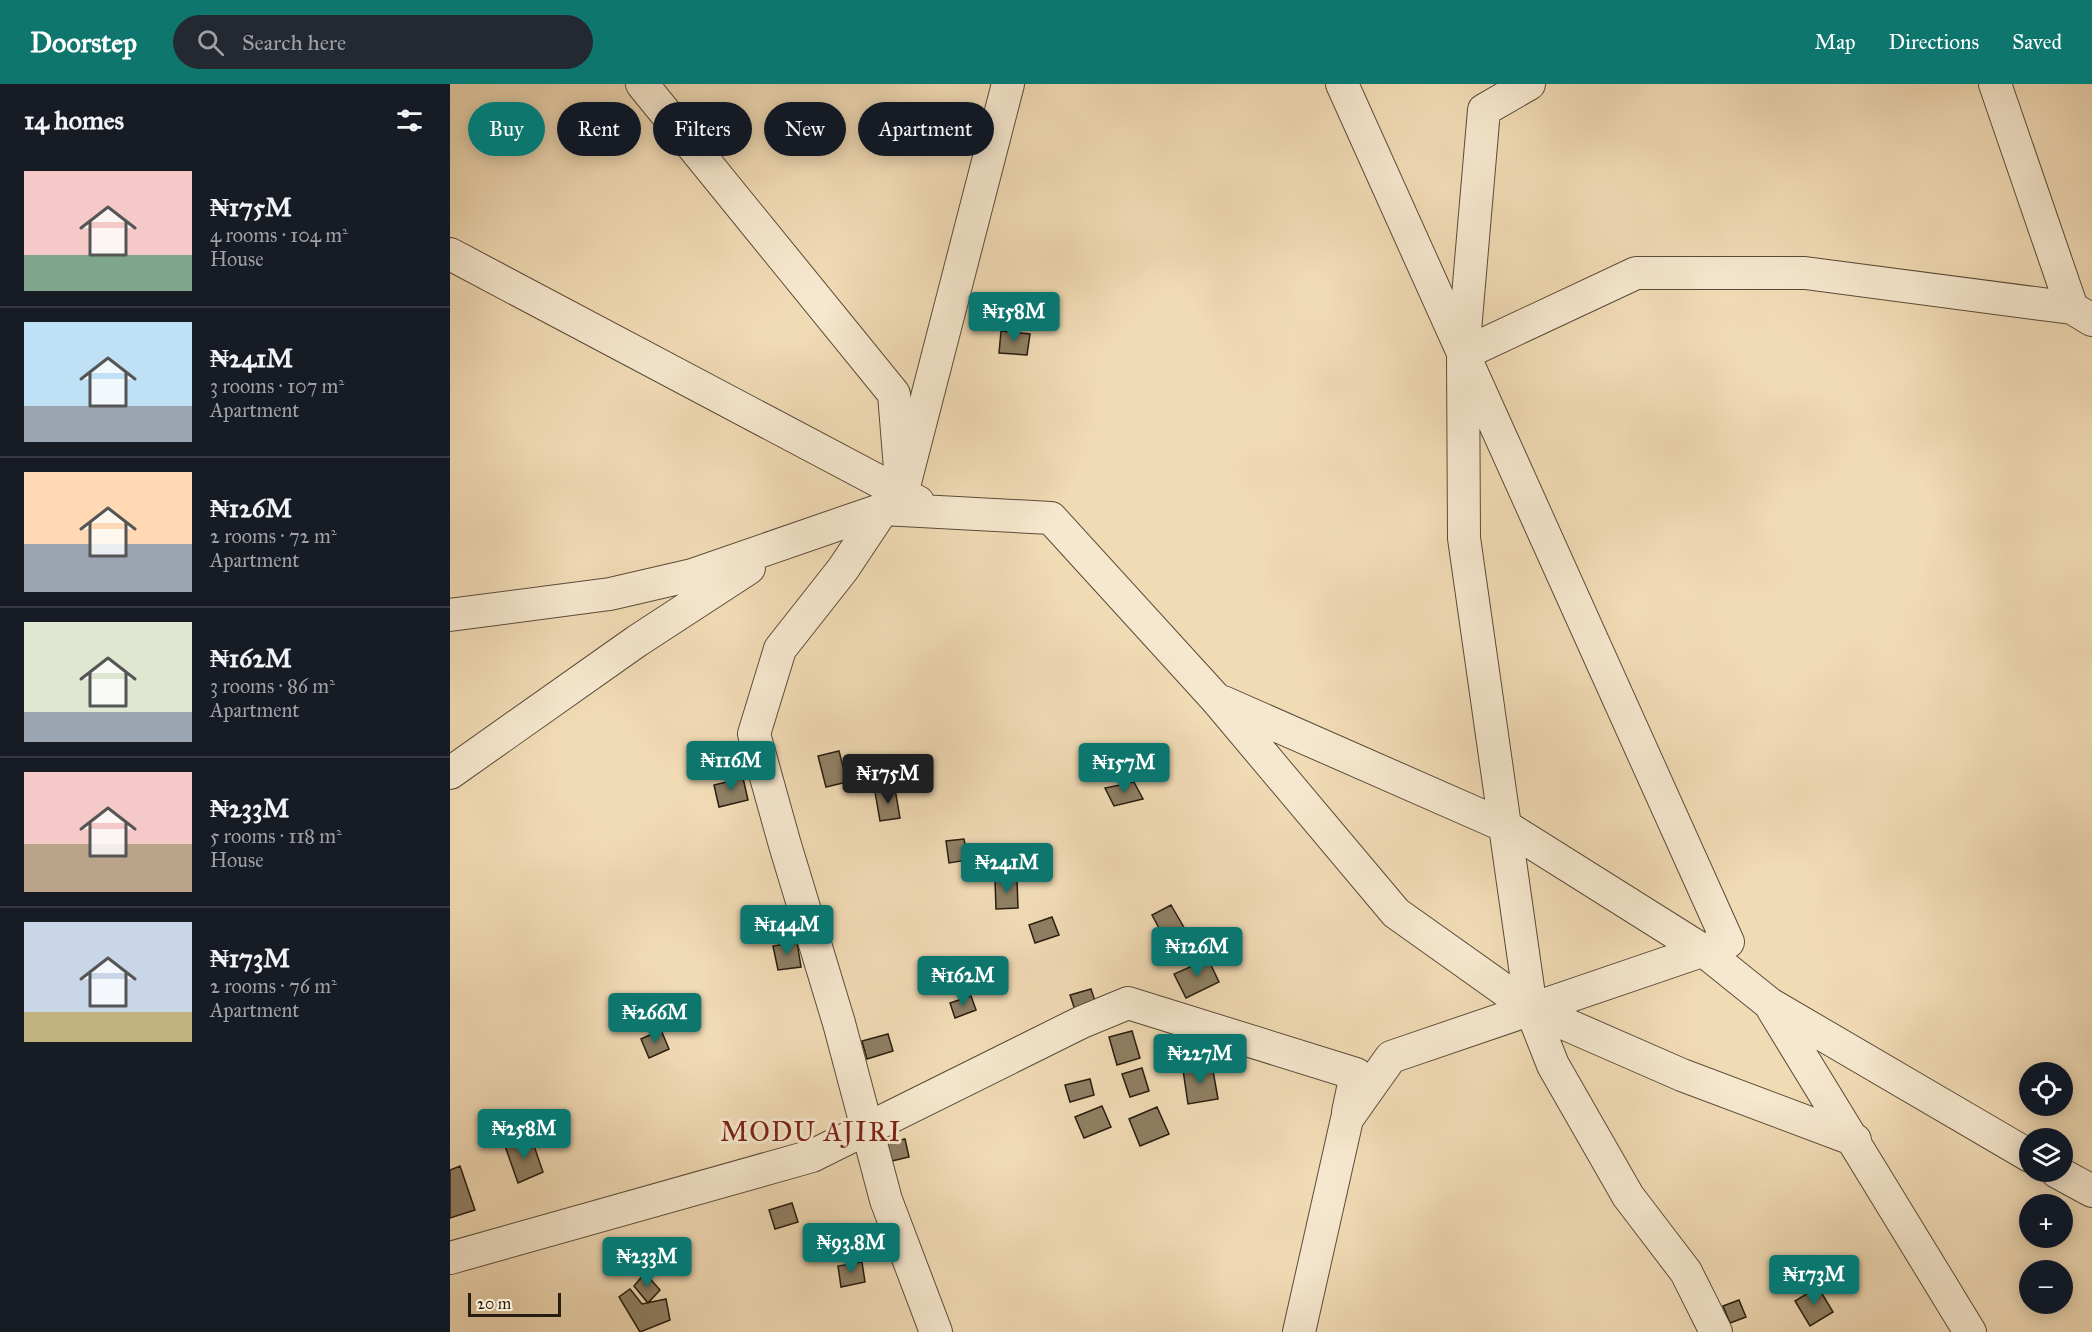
<!DOCTYPE html>
<html lang="en">
<head>
<meta charset="utf-8">
<style>
	:root { --surface:#171b24; --page:#242831; --text:#f1f3f6; --muted:#9ea1a6; --line:#363941; --accent:#0f766e }
	body { margin:0; font-family:"IM FELL Great Primer",serif; background:var(--page); color:var(--text); height:100vh; display:flex; flex-direction:column; font-size:22px; white-space:nowrap }
	* { box-sizing:border-box; margin:0 }
	p { font-size:20px; color:var(--muted) }
	.icon { flex:none; width:33px; height:33px; fill:none; stroke:currentColor; stroke-width:2; stroke-linecap:round; stroke-linejoin:round }
	.map { position:relative; flex:1; overflow:hidden }
	.side { display:flex; flex-direction:column; background:var(--surface); width:450px }
	.side>* { flex:none }
	.top-card { position:absolute; left:18px; top:18px; width:570px; height:54px; display:flex; gap:12px }
	.buttons { position:absolute; left:1569px; top:978px; display:grid; gap:12px }
	.buttons a { display:grid; place-items:center; width:54px; height:54px; border-radius:50%; background:var(--surface); box-shadow:0 3px 15px #0003; font-size:30px }
	.scale { position:absolute; left:18px; bottom:15px; width:93px; box-sizing:border-box; padding-left:6px; border:3px solid #271d0f; border-top:0; font-size:16px; line-height:21px; white-space:nowrap; color:#271d0f; -webkit-text-stroke:4px #f6e8cf; paint-order:stroke }
	.price { position:absolute; translate:-50% -51px; padding:0 14px; border-radius:6px; background:var(--accent); color:#fff; font-size:20px; line-height:39px; filter:drop-shadow(0 2px 3px #0008) }
	.price::after { content:''; position:absolute; left:50%; top:36px; width:18px; height:14px; margin-left:-9px; background:inherit; clip-path:polygon(0 0,100% 0,50% 100%) }
	.price.current { background:#222; color:#fff }
	ul { padding:0; list-style:none }
	li { display:flex; align-items:center; gap:18px; height:150px; padding:0 24px }
	li+li { border-top:2px solid var(--line) }
	li span { display:grid; place-items:center; flex:none; width:168px; height:120px; border-radius:0px; color:#555 }
	li>.icon { margin-inline-start:auto }
	span .icon { width:72px; height:72px; fill:#fffc; stroke-width:1 }
	li b { font-size:26px }
	h2 { display:flex; justify-content:space-between; align-items:center; height:72px; padding:0 24px; font-size:26px }
	.chip { padding:0 21px; border-radius:27px; background:var(--surface); box-shadow:0 3px 15px #0003; font-size:21px; line-height:54px }
	.chip.current { background:var(--accent); color:#fff }
	header { display:flex; align-items:center; gap:36px; box-sizing:border-box; height:84px; padding:0 30px; background:var(--accent); color:#fff }
	header strong { font-size:28px }
	nav { display:flex; gap:33px; margin-inline-start:auto; font-size:21px }
	.search { width:420px; height:54px; background:var(--page); display:flex; align-items:center; gap:15px; box-sizing:border-box; padding:0 21px; border-radius:33px; color:var(--muted); font-size:22px }
	main { display:flex; flex:1; min-height:0 }
	.map>svg:first-child { display:block }
	.building { fill:#908065; stroke:#271d0f; stroke-width:1.5 }
	.lines { fill:none; stroke-linecap:round; stroke-linejoin:round }
	.minor-casing { stroke:#5a4c38; stroke-width:34 }
	.minor { stroke:#f6e8cf; stroke-width:32 }
	.labels { text-anchor:middle; dominant-baseline:central; stroke-width:6; stroke-linejoin:round; paint-order:stroke }
	.quarter-label { font-size:27px; letter-spacing:1.5px; fill:#7a1f14; stroke:#f6e8cf }
</style>
</head>
<body>
<header>
<strong>Doorstep</strong>
<div class="search"><svg class="icon" aria-label="search" viewBox="0 0 24 24"><circle cx="10" cy="10" r="6"/><path d="M15 15l6 6"/></svg>Search here</div>
<nav><a>Map</a><a>Directions</a><a>Saved</a></nav>
</header>
<main>
<section class="side">
<h2>14 homes<svg class="icon" aria-label="filters" viewBox="0 0 24 24"><path d="M4 7h16M4 17h16"/><circle cx="9" cy="7" r="2"/><circle cx="15" cy="17" r="2"/></svg></h2>
<ul>
<li><span style="background:linear-gradient(#f6c9c9 70%,#7fa58c 0)"><svg class="icon" aria-label="home" viewBox="0 0 24 24"><path d="M3 11l9-7 9 7M6 9v11h12V9"/></svg></span><div><b>₦175M</b><p>4 rooms · 104 m²</p><p>House</p></div></li>
<li><span style="background:linear-gradient(#bfe0f5 70%,#9aa5b1 0)"><svg class="icon" aria-label="home" viewBox="0 0 24 24"><path d="M3 11l9-7 9 7M6 9v11h12V9"/></svg></span><div><b>₦241M</b><p>3 rooms · 107 m²</p><p>Apartment</p></div></li>
<li><span style="background:linear-gradient(#ffd9b3 60%,#9aa5b1 0)"><svg class="icon" aria-label="home" viewBox="0 0 24 24"><path d="M3 11l9-7 9 7M6 9v11h12V9"/></svg></span><div><b>₦126M</b><p>2 rooms · 72 m²</p><p>Apartment</p></div></li>
<li><span style="background:linear-gradient(#dfe7d0 75%,#9aa5b1 0)"><svg class="icon" aria-label="home" viewBox="0 0 24 24"><path d="M3 11l9-7 9 7M6 9v11h12V9"/></svg></span><div><b>₦162M</b><p>3 rooms · 86 m²</p><p>Apartment</p></div></li>
<li><span style="background:linear-gradient(#f6c9c9 60%,#b9a48a 0)"><svg class="icon" aria-label="home" viewBox="0 0 24 24"><path d="M3 11l9-7 9 7M6 9v11h12V9"/></svg></span><div><b>₦233M</b><p>5 rooms · 118 m²</p><p>House</p></div></li>
<li><span style="background:linear-gradient(#c9d6e8 75%,#c2b280 0)"><svg class="icon" aria-label="home" viewBox="0 0 24 24"><path d="M3 11l9-7 9 7M6 9v11h12V9"/></svg></span><div><b>₦173M</b><p>2 rooms · 76 m²</p><p>Apartment</p></div></li>
</ul>
</section>
<div class="map">
<svg width="1642" height="1248" viewBox="0 0 1642 1248">
	<rect width="100%" height="100%" fill="#f1dbb5"/>
	<filter id="stains"><feTurbulence type="fractalNoise" baseFrequency=".00333" numOctaves="4"/><feColorMatrix values="0 0 0 0 .2 0 0 0 0 .09 0 0 0 0 .02 0 0 0 .5 -.17"/></filter>
	<radialGradient id="worn" r=".72"><stop offset=".6" stop-color="#630" stop-opacity="0"/><stop offset="1" stop-color="#630" stop-opacity=".3"/></radialGradient>
	<path class="building" d="M551,247L580,250L577,271L549,269Z
		M389,667L397,698L376,703L368,672Z
		M293,694L298,716L269,723L264,701Z
		M684,698L693,715L664,722L655,704Z
		M445,705L450,734L430,737L425,708Z
		M514,755L518,776L499,779L496,757Z
		M567,795L568,824L546,825L545,796Z
		M721,821L736,847L716,857L702,831Z
		M602,833L609,851L585,859L579,841Z
		M347,858L351,883L328,886L323,862Z
		M758,875L769,898L736,914L724,890Z
		M512,885L518,901L502,907L496,892Z
		M641,905L646,920L625,926L620,911Z
		M521,912L526,926L505,934L500,919Z
		M211,946L219,965L199,974L191,955Z
		M682,947L690,974L667,981L659,953Z
		M438,950L443,967L417,975L412,957Z
		M762,981L768,1015L738,1020L733,986Z
		M692,984L699,1007L680,1013L672,990Z
		M640,995L644,1011L620,1018L615,1001Z
		M652,1022L661,1043L634,1054L625,1033Z
		M707,1023L719,1050L690,1062L679,1035Z
		M81,1053L93,1088L68,1099L55,1062Z
		M455,1055L459,1073L433,1079L429,1061Z
		M10,1082L25,1126L0,1134V1086Z
		M342,1119L348,1138L325,1145L319,1126Z
		M412,1178L415,1198L391,1203L388,1182Z
		M195,1189L210,1206L198,1219L184,1202Z
		M1368,1203L1383,1228L1360,1242L1345,1217Z
		M180,1205L192,1220L216,1215L220,1236L190,1248L169,1213Z
		M1289,1216L1296,1233L1280,1239L1273,1222Z"/>
	<g class="lines">
		<g class="minor-casing">
			<path id="minor" d="M192,0L444,310L452,410L558,0
				M1079,0L1034,26L1013,270L1014,454L1081,925L1103,981L1178,1112L1236,1188L1266,1248
				M1545,0L1622,224L1642,236
				M0,170L468,418
				M1013,270L1186,189H1355L1622,224
				M433,425L601,434L766,615L946,829L1081,925L1232,991L1405,1056
				M0,531L160,510L242,491L433,425L393,485L330,565L304,650L335,761L389,939L436,1116L486,1248
				M773,618L1055,742L1254,867L1320,920L1580,1072
				M0,689L187,557L299,484
				M1322,924L1520,1248
				M1607,1088L1642,1107
				M0,1174L362,1072L632,938L678,919L906,990L898,1028
				M849,1248L897,1035L941,973L1278,858L892,0"/>
		</g>
		<use href="#minor" class="minor"/>
	</g>
	<g class="labels">
		<g class="quarter-label">
			<text x="361" y="1047">MODU AJIRI</text>
		</g>
	</g>
	<rect width="100%" height="100%" filter="url(#stains)"/>
	<rect width="100%" height="100%" fill="url(#worn)"/>
</svg>
<div class="buttons">
<a><svg class="icon" aria-label="locate" viewBox="0 0 24 24"><circle cx="12" cy="12" r="6"/><path d="M12 2v4M12 18v4M2 12h4M18 12h4"/></svg></a>
<a><svg class="icon" aria-label="layers" viewBox="0 0 24 24"><path d="M12 4l9 5-9 5-9-5zM3 14l9 5 9-5"/></svg></a>
<a>+</a>
<a>−</a>
</div>
<div class="scale">20 m</div>
<b class="price" style="left:564px;top:259px">₦158M</b>
<b class="price" style="left:281px;top:708px">₦116M</b>
<b class="price" style="left:674px;top:710px">₦157M</b>
<b class="price current" style="left:438px;top:721px">₦175M</b>
<b class="price" style="left:557px;top:810px">₦241M</b>
<b class="price" style="left:337px;top:872px">₦144M</b>
<b class="price" style="left:747px;top:894px">₦126M</b>
<b class="price" style="left:513px;top:923px">₦162M</b>
<b class="price" style="left:205px;top:960px">₦266M</b>
<b class="price" style="left:750px;top:1001px">₦227M</b>
<b class="price" style="left:74px;top:1076px">₦258M</b>
<b class="price" style="left:401px;top:1190px">₦93.8M</b>
<b class="price" style="left:197px;top:1204px">₦233M</b>
<b class="price" style="left:1364px;top:1222px">₦173M</b>
<div class="top-card">
<a class="chip current">Buy</a>
<a class="chip">Rent</a>
<a class="chip">Filters</a>
<a class="chip">New</a>
<a class="chip">Apartment</a>
</div>
</div>
</main>
</body>
</html>
